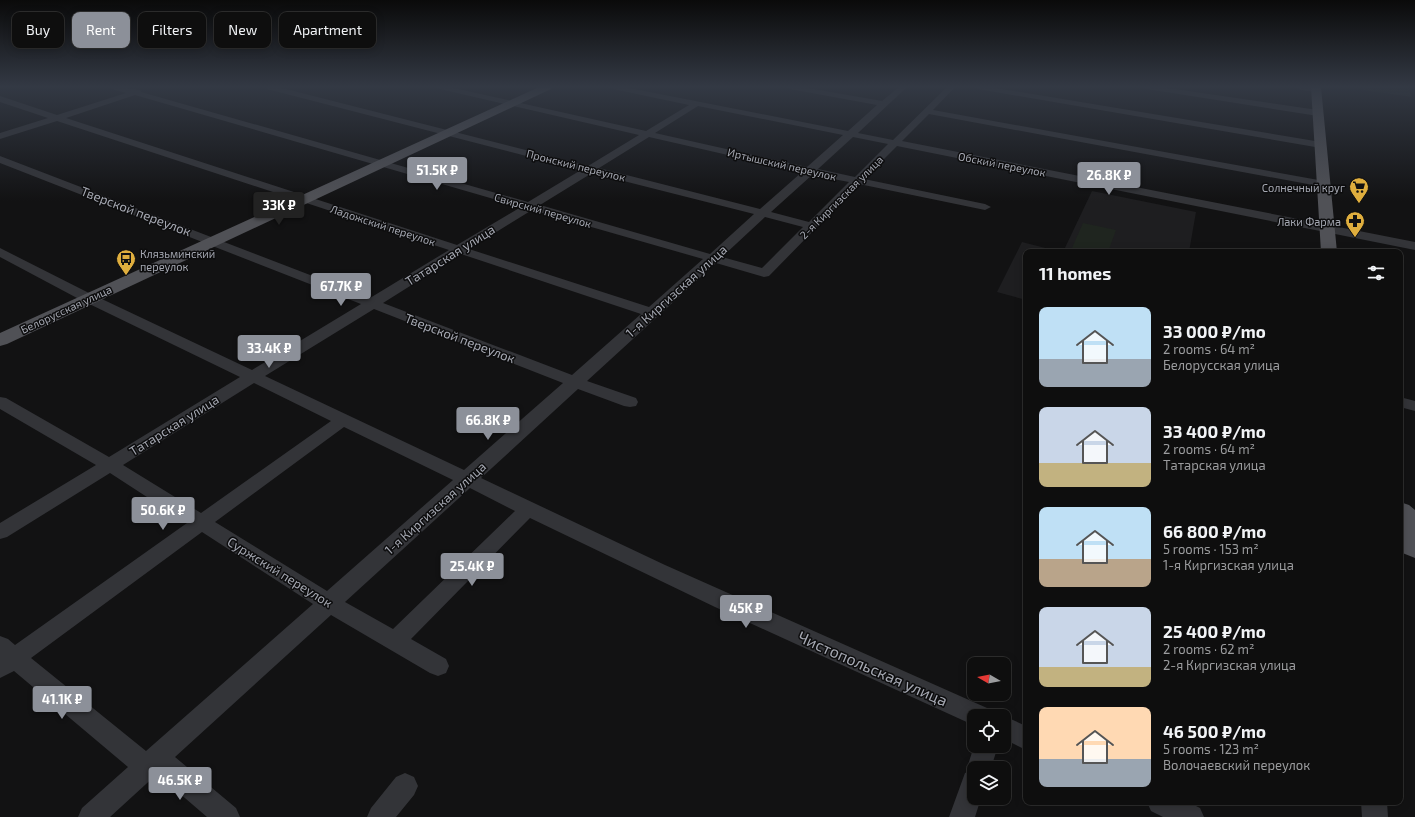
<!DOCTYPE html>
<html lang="en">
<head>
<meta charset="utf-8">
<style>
	:root { --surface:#0e0e0e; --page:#1c1c1c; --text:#f1f3f6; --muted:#9b9c9e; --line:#2e2e2e; --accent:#8c9099 }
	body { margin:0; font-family:"Exo 2",sans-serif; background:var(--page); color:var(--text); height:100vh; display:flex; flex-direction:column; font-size:15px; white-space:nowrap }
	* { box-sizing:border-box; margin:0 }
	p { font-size:13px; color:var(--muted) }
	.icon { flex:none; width:22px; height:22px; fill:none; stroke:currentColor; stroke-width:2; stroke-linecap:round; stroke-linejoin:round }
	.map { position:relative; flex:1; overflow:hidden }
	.side { position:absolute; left:1023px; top:249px; width:380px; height:556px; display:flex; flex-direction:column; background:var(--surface); border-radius:8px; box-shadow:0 2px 10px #0003,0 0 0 1px var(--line) }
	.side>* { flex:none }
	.banner { position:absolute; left:12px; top:12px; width:380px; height:36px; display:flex; gap:8px }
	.needle { width:26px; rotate:279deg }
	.fabs { position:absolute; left:967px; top:657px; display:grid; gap:8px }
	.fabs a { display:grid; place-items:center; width:44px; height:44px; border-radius:8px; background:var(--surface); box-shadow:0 2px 10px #0003,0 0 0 1px var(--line); font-size:20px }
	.price { position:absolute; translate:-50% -34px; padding:0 9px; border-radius:4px; background:var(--accent); color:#fff; font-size:13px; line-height:26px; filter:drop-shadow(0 1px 2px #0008) }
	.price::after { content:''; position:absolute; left:50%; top:24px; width:12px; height:9px; margin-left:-6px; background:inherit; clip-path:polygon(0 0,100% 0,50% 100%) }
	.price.selected { background:#222; color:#fff }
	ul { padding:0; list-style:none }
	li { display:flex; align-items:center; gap:12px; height:100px; padding:0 16px }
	li span { display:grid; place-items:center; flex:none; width:112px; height:80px; border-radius:8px; color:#555 }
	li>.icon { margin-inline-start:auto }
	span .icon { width:48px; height:48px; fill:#fffc; stroke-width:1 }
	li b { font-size:17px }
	h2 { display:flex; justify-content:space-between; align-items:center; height:48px; padding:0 16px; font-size:17px }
	.tag { padding:0 14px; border-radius:8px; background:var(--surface); box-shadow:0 2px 10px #0003,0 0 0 1px var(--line); font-size:14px; line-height:36px }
	.tag.selected { background:var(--accent); color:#fff }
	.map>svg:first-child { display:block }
	.built { fill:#1e1e20 }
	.green { fill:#1f251f }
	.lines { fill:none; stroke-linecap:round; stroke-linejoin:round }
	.minor { fill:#333438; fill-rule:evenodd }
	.major { fill:#505156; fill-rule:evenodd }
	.labels { text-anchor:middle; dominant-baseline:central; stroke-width:3; stroke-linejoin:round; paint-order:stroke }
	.far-street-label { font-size:11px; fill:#a5a8b2; stroke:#0d0d0e }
	.far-poi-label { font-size:11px; fill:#a5a8b2; stroke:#0d0d0e; text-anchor:end }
	.street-label { font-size:13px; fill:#a5a8b2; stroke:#0d0d0e }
	.near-street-label { font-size:16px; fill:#a5a8b2; stroke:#0d0d0e }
</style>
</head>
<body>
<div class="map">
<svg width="1415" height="817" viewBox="0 0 1415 817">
	<rect width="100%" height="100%" fill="#121213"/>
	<path class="built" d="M1092,191L1196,212L1189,252H1063Z
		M1022,242L1061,252H1026V300L997,292Z"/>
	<path class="green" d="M1362,87H1408L1412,97L1363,90Z
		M1083,223L1116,230L1108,252H1090L1072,248Z"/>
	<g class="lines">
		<path class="minor" d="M111,87H123L140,90L141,92L528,202L581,170L267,89L266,87H278L588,166L639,135L440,89L436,87H449L646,131L689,105L613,89L609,87H624L848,131L877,105L790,89L786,87H802L882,101L899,87H907L858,133L893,140L947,87H955L933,110L1324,181L1329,184L1324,187L929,114L902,141L1415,242V250L897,146L864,179L985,204L991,207L985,210L859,184L769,276L764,277L716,263L587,381L636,398L638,402L636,406L630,407L624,406L578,389L481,478L665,565L987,708L991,716H974V725L971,724L715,607L530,518L411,639L446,659L449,666L446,673L438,676L430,673L331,615L175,757L236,808L240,817H207L157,774L110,817H78L82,808L128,767L14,671L0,678V636L8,639L15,645L187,523L110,473L7,537L0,539V523L96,465L0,409V397L6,398L109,457L240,377L77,298L0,257V248L87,292L252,370L361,304L0,163V156L370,298L449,250L57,121L0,139V133L48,118L0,102V96L57,115L126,93L112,89ZM135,95L521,207L457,245L66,118ZM698,106L843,135L807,167L655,133ZM649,137L802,172L760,209L599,168ZM853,137L888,144L855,177L818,169ZM592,173L754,214L710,254L540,205ZM812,175L849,182L809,222L771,212ZM532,210L703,259L649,307L469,249ZM765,217L803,227L762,268L722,257ZM461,254L641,314L572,375L383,303ZM374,309L563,383L464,470L265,376ZM254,383L331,421L201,513L123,465ZM344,427L453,480L327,591L215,522ZM470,488L515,511L393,629L345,602ZM202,532L313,604L146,751L31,658Z
			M974,87H990L1321,142L1326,145L1321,148L978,89Z
			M1143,87H1161L1318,110L1322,113L1318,116L1147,89Z
			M1296,87H1316L1320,89C1315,93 1301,91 1296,87Z
			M1400,397L1415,401V411L1400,407Z
			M1003,716H1004L1026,726V750L1004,739Z
			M974,746H998L991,768H974V798H981L975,817H949L965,773L968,772L967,768Z
			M405,773L414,777L418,786L414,795L396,817H367L371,808L396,777Z
			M1147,802H1188L1200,808L1204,817H1163L1151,811Z
			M1361,802H1387L1388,817H1362Z"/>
		<path class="major" d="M539,87H552L551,89L7,344L0,346V333Z
			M1311,87H1321L1337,252H1321Z
			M1400,502L1409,505L1415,510V558L1400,552Z"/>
	</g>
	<linearGradient id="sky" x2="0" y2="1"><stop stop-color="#0a0a0a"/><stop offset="0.43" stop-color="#333944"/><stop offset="1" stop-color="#333944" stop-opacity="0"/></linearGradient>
	<rect width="1415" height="201" fill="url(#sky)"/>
	<defs>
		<g id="supermarket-pin" transform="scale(1)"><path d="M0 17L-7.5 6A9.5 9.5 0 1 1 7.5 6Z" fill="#dfae3e" stroke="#0d0d0e"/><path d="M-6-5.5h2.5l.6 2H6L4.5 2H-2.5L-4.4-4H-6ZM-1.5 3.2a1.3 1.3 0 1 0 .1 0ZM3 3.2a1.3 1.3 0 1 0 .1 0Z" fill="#111"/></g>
		<g id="pharmacy-pin" transform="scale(1)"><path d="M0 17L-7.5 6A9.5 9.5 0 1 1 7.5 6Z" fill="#dfae3e" stroke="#0d0d0e"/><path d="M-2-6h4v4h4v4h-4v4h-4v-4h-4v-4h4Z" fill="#111"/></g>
		<g id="bus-pin" transform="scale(1)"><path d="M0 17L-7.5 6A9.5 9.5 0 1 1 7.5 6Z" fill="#dfae3e" stroke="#0d0d0e"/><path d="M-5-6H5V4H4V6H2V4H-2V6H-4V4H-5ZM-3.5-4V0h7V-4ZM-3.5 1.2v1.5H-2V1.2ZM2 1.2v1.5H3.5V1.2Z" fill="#111"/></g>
	</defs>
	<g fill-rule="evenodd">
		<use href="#supermarket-pin" x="1359" y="187"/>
		<use href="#pharmacy-pin" x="1355" y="221"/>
		<use href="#bus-pin" x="126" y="259"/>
	</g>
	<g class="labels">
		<g class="far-street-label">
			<text transform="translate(782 164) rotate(13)">Иртышский переулок</text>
			<text transform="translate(1002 164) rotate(11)">Обский переулок</text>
			<text transform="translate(576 165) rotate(14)">Пронский переулок</text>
			<text transform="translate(841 197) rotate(-45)">2-я Киргизская улица</text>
			<text transform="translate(543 210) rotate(16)">Свирский переулок</text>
			<text transform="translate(383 225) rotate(18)">Ладожский переулок</text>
			<text transform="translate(66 309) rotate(-25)">Белорусская улица</text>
		</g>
		<g class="far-poi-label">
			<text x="1345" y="187">Солнечный круг</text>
			<text x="1341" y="221">Лаки Фарма</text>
			<text x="140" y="253" text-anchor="start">Клязьминский<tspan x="140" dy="13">переулок</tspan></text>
		</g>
		<g class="street-label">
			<text transform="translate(136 211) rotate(21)">Тверской переулок</text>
			<text transform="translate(450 255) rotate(-32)">Татарская улица</text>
			<text transform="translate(676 291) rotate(-42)">1-я Киргизская улица</text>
			<text transform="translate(460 338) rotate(21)">Тверской переулок</text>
			<text transform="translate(174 425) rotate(-32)">Татарская улица</text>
			<text transform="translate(435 508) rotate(-42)">1-я Киргизская улица</text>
			<text transform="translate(280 572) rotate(32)">Суржский переулок</text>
		</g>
		<g class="near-street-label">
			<text transform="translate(873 668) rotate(24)">Чистопольская улица</text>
		</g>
	</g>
</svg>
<div class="fabs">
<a><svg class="needle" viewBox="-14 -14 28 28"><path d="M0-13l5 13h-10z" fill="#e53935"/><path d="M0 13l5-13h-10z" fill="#9b9c9e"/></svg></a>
<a><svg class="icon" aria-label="locate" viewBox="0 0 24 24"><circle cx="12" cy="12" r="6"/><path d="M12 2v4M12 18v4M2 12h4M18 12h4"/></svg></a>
<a><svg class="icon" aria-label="layers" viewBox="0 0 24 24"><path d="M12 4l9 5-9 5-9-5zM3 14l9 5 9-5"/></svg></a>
</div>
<b class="price" style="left:437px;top:191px">51.5K ₽</b>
<b class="price" style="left:1109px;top:196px">26.8K ₽</b>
<b class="price selected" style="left:279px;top:226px">33K ₽</b>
<b class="price" style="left:341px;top:307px">67.7K ₽</b>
<b class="price" style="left:269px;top:369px">33.4K ₽</b>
<b class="price" style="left:488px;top:441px">66.8K ₽</b>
<b class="price" style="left:163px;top:531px">50.6K ₽</b>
<b class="price" style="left:472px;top:587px">25.4K ₽</b>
<b class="price" style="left:746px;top:629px">45K ₽</b>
<b class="price" style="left:62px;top:720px">41.1K ₽</b>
<b class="price" style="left:180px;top:801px">46.5K ₽</b>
<div class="banner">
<a class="tag">Buy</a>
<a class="tag selected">Rent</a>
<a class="tag">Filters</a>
<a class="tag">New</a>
<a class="tag">Apartment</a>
</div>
<section class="side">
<h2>11 homes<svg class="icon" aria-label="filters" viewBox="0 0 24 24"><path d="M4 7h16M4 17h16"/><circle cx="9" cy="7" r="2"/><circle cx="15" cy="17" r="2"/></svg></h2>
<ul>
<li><span style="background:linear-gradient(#bfe0f5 65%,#9aa5b1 0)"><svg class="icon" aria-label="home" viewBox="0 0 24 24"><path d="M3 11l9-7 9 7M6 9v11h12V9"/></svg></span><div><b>33 000 ₽/mo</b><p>2 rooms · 64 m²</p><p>Белорусская улица</p></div></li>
<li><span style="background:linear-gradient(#c9d6e8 70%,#c2b280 0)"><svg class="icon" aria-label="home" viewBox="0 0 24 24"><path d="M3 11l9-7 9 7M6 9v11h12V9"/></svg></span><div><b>33 400 ₽/mo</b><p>2 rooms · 64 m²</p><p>Татарская улица</p></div></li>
<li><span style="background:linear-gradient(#bfe0f5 65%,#b9a48a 0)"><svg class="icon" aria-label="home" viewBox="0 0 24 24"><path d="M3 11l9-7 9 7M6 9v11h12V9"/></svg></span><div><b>66 800 ₽/mo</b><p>5 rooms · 153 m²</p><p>1-я Киргизская улица</p></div></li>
<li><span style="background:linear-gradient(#c9d6e8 75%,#c2b280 0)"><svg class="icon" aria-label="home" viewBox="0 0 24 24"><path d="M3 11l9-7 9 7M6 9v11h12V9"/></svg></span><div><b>25 400 ₽/mo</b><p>2 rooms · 62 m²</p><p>2-я Киргизская улица</p></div></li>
<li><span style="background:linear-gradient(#ffd9b3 65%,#9aa5b1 0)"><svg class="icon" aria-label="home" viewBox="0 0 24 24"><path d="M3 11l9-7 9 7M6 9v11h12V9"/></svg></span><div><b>46 500 ₽/mo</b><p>5 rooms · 123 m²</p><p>Волочаевский переулок</p></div></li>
</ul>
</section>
</div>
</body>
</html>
